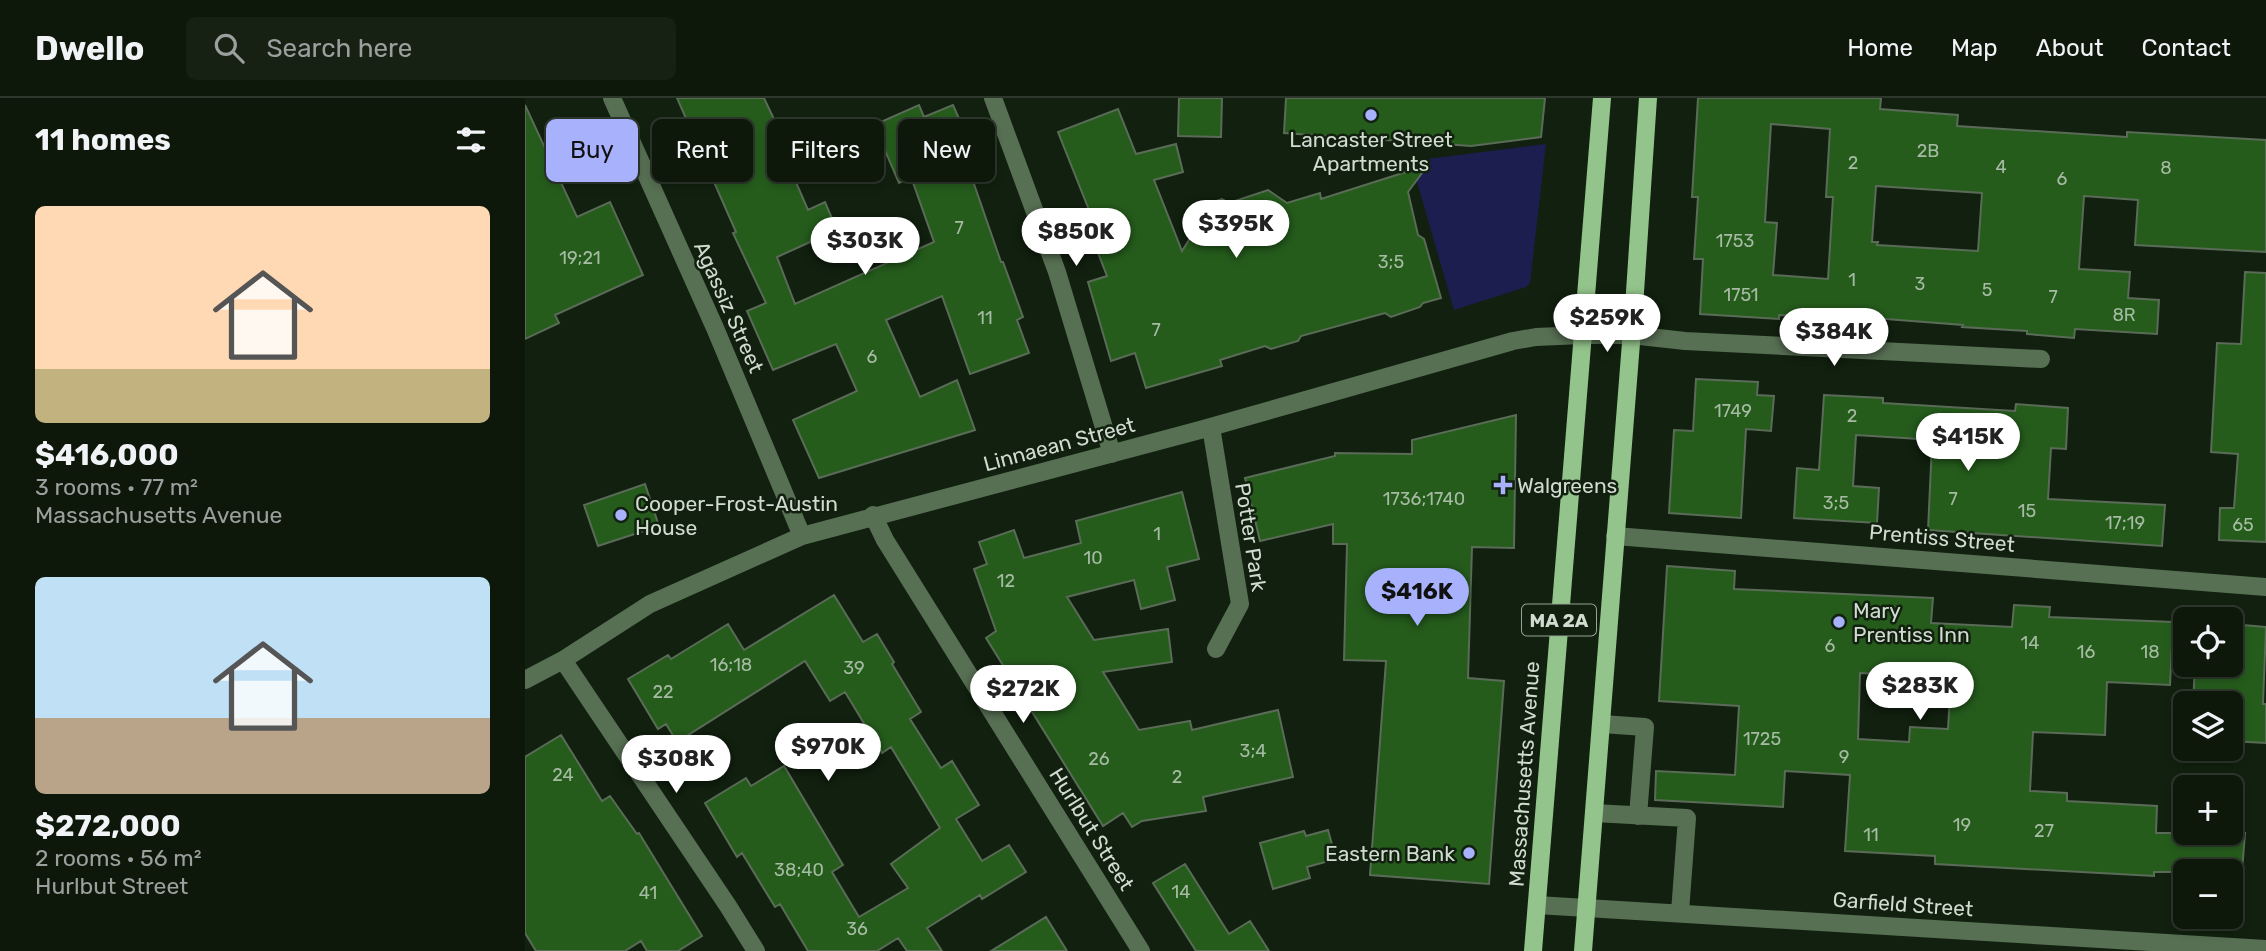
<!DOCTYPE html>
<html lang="en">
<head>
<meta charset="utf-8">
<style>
	:root { --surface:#0d180b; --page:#162114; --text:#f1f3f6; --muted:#9aa09d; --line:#2d372c; --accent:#a7b1fc }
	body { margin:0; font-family:Rubik,sans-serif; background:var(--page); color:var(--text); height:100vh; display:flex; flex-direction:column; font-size:26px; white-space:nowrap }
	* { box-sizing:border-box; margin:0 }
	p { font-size:23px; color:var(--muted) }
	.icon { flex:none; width:38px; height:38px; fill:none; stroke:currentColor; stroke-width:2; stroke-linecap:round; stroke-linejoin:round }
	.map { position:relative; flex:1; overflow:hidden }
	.sheet { display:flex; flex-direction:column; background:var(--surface); width:525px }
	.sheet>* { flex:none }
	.top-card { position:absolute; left:21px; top:21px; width:665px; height:63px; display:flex; gap:14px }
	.fabs { position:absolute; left:1648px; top:509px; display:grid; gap:14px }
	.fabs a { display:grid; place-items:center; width:70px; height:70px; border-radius:10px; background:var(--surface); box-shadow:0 4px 10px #0003,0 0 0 2px var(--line); font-size:35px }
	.price { position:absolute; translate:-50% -60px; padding:0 16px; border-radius:24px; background:#fff; color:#222; font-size:23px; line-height:46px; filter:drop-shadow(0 2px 4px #0008) }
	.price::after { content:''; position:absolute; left:50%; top:42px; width:21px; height:16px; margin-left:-10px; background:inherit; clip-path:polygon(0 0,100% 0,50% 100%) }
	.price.on { background:var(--accent); color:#111 }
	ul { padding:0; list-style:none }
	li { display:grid; align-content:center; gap:14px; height:371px; padding:0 35px }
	li span { display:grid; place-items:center; height:217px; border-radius:10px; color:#555 }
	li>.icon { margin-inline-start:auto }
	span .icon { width:126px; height:126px; fill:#fffc; stroke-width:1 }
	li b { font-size:30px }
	h2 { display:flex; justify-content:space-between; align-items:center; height:84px; padding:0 35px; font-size:30px }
	.pill { padding:0 24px; border-radius:10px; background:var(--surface); box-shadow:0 4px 10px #0003,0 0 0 2px var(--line); font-size:24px; line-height:63px }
	.pill.on { background:var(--accent); color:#111 }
	header { display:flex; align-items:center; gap:42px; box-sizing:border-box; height:98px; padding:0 35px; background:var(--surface); border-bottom:2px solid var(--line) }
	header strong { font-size:33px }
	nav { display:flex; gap:38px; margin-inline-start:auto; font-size:24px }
	.search { width:490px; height:63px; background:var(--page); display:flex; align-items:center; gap:18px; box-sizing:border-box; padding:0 24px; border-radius:10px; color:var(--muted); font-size:26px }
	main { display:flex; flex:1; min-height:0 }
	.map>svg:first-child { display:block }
	.green { fill:#1d1e50 }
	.building { fill:#255c1c; stroke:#5a6b57; stroke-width:2; fill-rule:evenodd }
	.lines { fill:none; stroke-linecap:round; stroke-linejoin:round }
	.minor { stroke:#576f53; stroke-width:18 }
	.major { stroke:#93c48b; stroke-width:18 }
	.poi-dot { fill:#a7b1fc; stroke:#11200f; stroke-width:2.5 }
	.labels { text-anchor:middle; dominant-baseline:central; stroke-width:5; stroke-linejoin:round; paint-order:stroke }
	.number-label { font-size:18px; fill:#a6bba3 }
	.shield { fill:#11200f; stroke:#97a396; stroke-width:2 }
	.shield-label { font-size:19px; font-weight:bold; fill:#d1dbd0 }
	.poi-label { font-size:21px; fill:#d1dbd0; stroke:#11200f; text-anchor:start }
	.street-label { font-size:21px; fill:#d1dbd0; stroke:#11200f }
</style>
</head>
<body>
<header>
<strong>Dwello</strong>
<div class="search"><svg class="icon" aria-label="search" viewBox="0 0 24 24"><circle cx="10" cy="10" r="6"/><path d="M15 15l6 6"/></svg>Search here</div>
<nav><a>Home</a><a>Map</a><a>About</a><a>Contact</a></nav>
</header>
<main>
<section class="sheet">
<h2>11 homes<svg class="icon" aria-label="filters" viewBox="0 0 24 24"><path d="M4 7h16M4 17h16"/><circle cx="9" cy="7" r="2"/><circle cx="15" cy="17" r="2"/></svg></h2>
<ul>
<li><span style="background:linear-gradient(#ffd9b3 75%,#c2b280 0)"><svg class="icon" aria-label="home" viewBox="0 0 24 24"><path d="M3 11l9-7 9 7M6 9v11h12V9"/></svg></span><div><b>$416,000</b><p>3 rooms · 77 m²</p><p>Massachusetts Avenue</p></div></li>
<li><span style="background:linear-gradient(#bfe0f5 65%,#b9a48a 0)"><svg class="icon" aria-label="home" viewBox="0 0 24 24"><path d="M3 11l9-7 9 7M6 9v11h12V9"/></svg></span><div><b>$272,000</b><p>2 rooms · 56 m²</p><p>Hurlbut Street</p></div></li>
</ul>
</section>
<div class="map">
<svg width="1741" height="853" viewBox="0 0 1741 853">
	<rect width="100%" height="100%" fill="#11200f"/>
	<path class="green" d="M1021,46L1005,185L1001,189L929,212L886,63Z"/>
	<path class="building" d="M152,0H239L266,57L260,59L283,112L300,104L312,132L252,159L270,206L409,144L386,79L374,85L349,27L394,7L399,19L428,7L448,52L439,57L476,164H478L498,219L492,222L504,255L445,276L417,198L361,222L395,299L432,282L450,332L294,380L268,322L332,293L311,246L248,272L222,213L241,205L208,135L211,134Z
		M654,0H697L696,39L653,38Z
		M761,0H1020L1016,39L946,48L759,35Z
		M1173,0H1356L1355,11L1433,17L1432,28L1602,39V34L1741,42V154L1610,147L1613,102L1559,98L1554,171L1605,174L1603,200L1634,202L1632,236L1550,231L1549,240L1502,236V233L1437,229L1438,227L1348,220V222L1254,217V221L1175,216L1178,161H1169L1173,99H1167ZM1246,26L1305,31L1301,99H1308L1303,181L1248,177L1252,125L1240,124ZM1351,88L1457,95L1453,153L1352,147L1353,144H1347Z
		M0,7L52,119L85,104L118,177L30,217L34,225L0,241Z
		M593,11L611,56L651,46L658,74L629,82L657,153L688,104L697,101L704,105L743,92L762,105L795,95L796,101L903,67L883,94L893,137L899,141L916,200L898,205L895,209L866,219L860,215L776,238L773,243L746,251L740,248L695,262L697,268L621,290L610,255L586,263L563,184L582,178L557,114L564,112L533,34Z
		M1720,174L1741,175V444L1694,442L1695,410H1709L1713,356L1686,354L1692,245L1716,246Z
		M1171,281L1233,284L1232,297L1249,298L1246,333L1221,331L1216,420L1144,415L1149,332L1168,333Z
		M1299,297L1358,300V305L1490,313L1491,306L1543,310L1541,351L1526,350L1523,401L1640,407L1637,448L1403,432L1407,346L1394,345V341L1331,337L1328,388L1354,390L1352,425L1269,420L1272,370L1294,372Z
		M991,317L989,450L947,449L943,580L979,583L964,786L845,777L861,563L819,562L822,446H808V426L735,443L720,380L810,358V355L887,356V342Z
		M120,386L134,428L73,448L59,407Z
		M657,394L674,461L642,469L650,502L616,511L609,482L542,499L569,542L643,531L647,564L578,574L614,632L665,623L667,632L753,612L768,679L678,699L681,713L617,723L607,729L598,715L578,728L461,540L471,533L449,471L462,466L454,444L489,432L499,460L556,445L551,423Z
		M1142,468L1210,473L1209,491L1408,500L1406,525L1487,529L1489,507L1525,509L1524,519L1648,524L1645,587L1582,584L1580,637L1508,634L1505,693L1542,695V703L1632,708L1631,735H1720L1717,774H1629V778L1538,773L1410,766V758L1320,753L1325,677L1260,673L1258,709L1130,702L1131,673L1210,677L1214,608L1134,603ZM1335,575L1426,580L1423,631L1385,629L1384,644L1333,641Z
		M309,497L338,544L352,536L369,564L367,566L396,614L385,621L416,670L427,663L454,707L431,721L457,763L484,747L501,774L457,801L455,797L402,830L417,853H382L373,840L352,853H283L255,806L250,809L217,755L212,759L180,705L221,680L226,688L259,668L318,767L307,774L334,819L383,790L366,766L415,730L366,649L357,655L320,594L305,603L280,563L152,644L141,626L133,631L103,581L143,557L146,561L203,526L219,552Z
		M1706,526L1741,529L1738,606H1741V645L1706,643V606H1668L1670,567H1706Z
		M36,637L77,703L85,698L112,736L114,735L177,838L153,853H122L116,843L100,853H11L0,835V659Z
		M803,732L811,761L782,769L785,780L748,791L735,745L779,733L781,738Z
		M660,766L704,836L725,823L744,853H671L628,785Z
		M521,819L542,853H466Z"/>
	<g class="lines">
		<path class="minor" d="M87,0L190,230L277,438
			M468,0L532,174L587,356
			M686,329L715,506L691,551
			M348,417L360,442L616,853
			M1090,438L1741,489
			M38,562L203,808L231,853
			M0,582L38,562L125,506L277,438L675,332L988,243L1011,239L1057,237H1106L1160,243L1516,261
			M1077,626L1120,629L1113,718
			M1069,715L1162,720L1155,814
			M1012,807L1741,851"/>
		<path class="major" d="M1008,853L1077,0
			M1058,853L1110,194L1123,0"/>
	</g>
	<g class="poi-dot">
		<circle cx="846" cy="17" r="7"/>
		<path d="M974.5 376.5h7v7h7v7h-7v7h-7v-7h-7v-7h7z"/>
		<circle cx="96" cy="417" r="7"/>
		<circle cx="1314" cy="524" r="7"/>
		<circle cx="944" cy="755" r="7"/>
	</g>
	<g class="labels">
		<g class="number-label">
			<text x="1403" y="53">2B</text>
			<text x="1328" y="65">2</text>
			<text x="1476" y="69">4</text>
			<text x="1641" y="70">8</text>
			<text x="1537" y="81">6</text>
			<text x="434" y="130">7</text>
			<text x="1210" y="143">1753</text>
			<text x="55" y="160">19;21</text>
			<text x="866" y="164">3;5</text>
			<text x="1327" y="182">1</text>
			<text x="1395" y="186">3</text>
			<text x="1462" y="192">5</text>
			<text x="1216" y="197">1751</text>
			<text x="1528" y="199">7</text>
			<text x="1599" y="217">8R</text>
			<text x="460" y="220">11</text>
			<text x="631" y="232">7</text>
			<text x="347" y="259">6</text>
			<text x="1208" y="313">1749</text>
			<text x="1327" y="318">2</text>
			<text x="899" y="401">1736;1740</text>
			<text x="1428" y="401">7</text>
			<text x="1311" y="405">3;5</text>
			<text x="1502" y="413">15</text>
			<text x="1600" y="425">17;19</text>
			<text x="1718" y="427">65</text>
			<text x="632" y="436">1</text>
			<text x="568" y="460">10</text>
			<text x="481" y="483">12</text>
			<text x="1505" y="545">14</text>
			<text x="1305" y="548">6</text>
			<text x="1561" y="554">16</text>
			<text x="1625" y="554">18</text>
			<text x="206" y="567">16;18</text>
			<text x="329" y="570">39</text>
			<text x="138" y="594">22</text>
			<text x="1237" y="641">1725</text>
			<text x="728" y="653">3;4</text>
			<text x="1319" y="659">9</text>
			<text x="574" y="661">26</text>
			<text x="38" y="677">24</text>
			<text x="652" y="679">2</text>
			<text x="1437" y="727">19</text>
			<text x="1519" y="733">27</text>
			<text x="1346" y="737">11</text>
			<text x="274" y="772">38;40</text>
			<text x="656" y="794">14</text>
			<text x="123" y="795">41</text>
			<text x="332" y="831">36</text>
		</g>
		<rect class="shield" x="997" y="506.5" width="74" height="31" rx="5"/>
		<g class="shield-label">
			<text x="1034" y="522">MA 2A</text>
		</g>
		<g class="poi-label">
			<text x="846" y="41" text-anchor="middle">Lancaster Street<tspan x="846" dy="24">Apartments</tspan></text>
			<text x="992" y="387">Walgreens</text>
			<text x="110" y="405">Cooper-Frost-Austin<tspan x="110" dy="24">House</tspan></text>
			<text x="1328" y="512">Mary<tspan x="1328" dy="24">Prentiss Inn</tspan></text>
			<text x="930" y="755" text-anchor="end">Eastern Bank</text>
		</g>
		<g class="street-label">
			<text transform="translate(204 209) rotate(66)">Agassiz Street</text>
			<text transform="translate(534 346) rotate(-15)">Linnaean Street</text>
			<text transform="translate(726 439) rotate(81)">Potter Park</text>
			<text transform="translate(1417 440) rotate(5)">Prentiss Street</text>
			<text transform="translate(999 676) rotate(-86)">Massachusetts Avenue</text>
			<text transform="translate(567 731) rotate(58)">Hurlbut Street</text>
			<text transform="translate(1378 806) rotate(4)">Garfield Street</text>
		</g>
	</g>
</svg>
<div class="fabs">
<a><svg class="icon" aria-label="locate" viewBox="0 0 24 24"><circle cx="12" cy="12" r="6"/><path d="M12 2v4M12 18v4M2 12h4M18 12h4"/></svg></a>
<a><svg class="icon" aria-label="layers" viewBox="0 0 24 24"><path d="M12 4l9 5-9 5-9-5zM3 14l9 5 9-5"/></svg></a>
<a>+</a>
<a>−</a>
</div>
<b class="price" style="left:711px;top:162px">$395K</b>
<b class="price" style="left:551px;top:170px">$850K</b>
<b class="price" style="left:340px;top:179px">$303K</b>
<b class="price" style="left:1082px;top:256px">$259K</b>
<b class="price" style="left:1309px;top:270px">$384K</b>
<b class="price" style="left:1443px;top:375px">$415K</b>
<b class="price on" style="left:892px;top:530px">$416K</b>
<b class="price" style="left:1395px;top:624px">$283K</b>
<b class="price" style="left:498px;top:627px">$272K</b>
<b class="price" style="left:303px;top:685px">$970K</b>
<b class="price" style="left:151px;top:697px">$308K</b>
<div class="top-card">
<a class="pill on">Buy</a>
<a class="pill">Rent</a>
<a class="pill">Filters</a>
<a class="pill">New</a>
</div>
</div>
</main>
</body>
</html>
